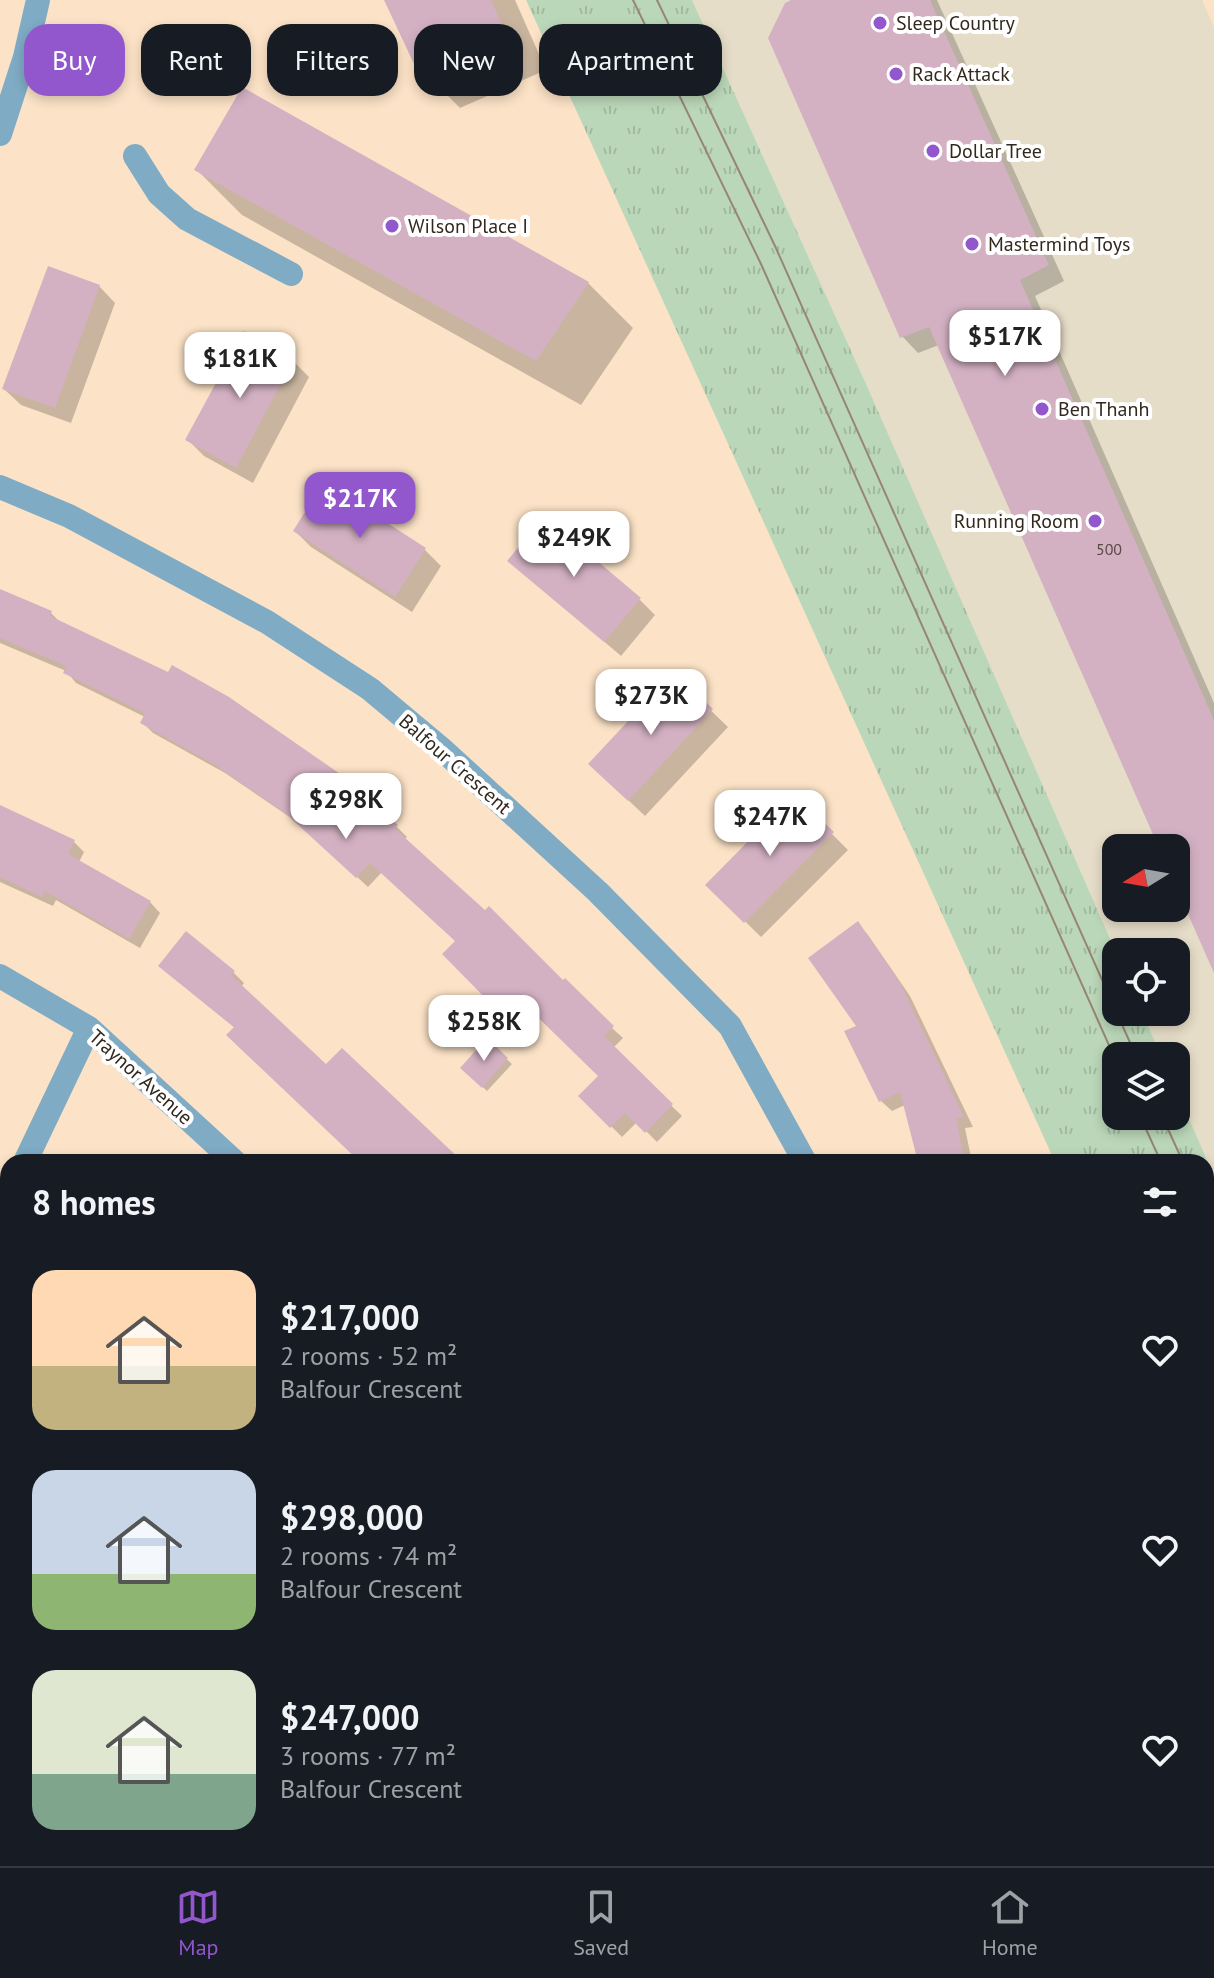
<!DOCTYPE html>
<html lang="en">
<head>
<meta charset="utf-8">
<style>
	:root { --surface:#171b24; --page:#242831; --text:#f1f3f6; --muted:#9ea1a6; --line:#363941; --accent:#9256cd }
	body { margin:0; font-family:"PT Sans",sans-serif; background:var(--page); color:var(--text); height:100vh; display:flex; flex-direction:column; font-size:30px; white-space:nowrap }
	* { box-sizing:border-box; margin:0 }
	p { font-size:26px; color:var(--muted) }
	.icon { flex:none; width:44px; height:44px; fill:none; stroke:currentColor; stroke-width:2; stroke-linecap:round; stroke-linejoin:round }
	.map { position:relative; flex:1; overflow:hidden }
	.side { position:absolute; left:0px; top:1154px; width:1214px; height:712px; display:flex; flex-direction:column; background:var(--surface); border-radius:24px 24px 0 0; box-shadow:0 4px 12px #0003 }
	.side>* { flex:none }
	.banner { position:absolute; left:24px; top:24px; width:800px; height:72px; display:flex; gap:16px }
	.needle { width:52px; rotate:259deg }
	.controls { position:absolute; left:1102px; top:834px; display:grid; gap:16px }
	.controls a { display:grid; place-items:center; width:88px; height:88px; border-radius:16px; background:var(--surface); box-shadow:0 4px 12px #0003; font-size:40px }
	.price { position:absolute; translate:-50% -68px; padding:0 18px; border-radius:16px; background:#fff; color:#222; font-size:26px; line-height:52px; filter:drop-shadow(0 2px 4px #0008) }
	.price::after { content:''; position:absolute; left:50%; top:48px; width:24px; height:18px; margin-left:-12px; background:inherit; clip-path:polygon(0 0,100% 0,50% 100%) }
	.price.selected { background:var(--accent); color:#fff }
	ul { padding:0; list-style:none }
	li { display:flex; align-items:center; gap:24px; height:200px; padding:0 32px }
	li span { display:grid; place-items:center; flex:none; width:224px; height:160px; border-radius:24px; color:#555 }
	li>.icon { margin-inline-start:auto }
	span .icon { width:96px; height:96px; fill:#fffc; stroke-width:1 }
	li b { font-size:34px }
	h2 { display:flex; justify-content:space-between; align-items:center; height:96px; padding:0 32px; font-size:34px }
	.chip { padding:0 28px; border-radius:24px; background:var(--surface); box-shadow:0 4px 12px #0003; font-size:28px; line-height:72px }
	.chip.selected { background:var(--accent); color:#fff }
	.tab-bar { display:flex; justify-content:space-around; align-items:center; height:112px; border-top:2px solid var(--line); background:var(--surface); font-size:22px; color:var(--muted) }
	.tab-bar a { display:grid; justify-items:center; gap:4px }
	.tab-bar .selected { color:var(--accent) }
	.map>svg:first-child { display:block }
	.commercial { fill:#e6ddc8; fill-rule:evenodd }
	.park { fill:url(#park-tufts) }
	.shadow { fill:#0003 }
	.building { fill:#d3b1c3 }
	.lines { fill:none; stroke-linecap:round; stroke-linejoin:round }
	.minor { stroke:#7fabc5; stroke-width:24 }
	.tram { stroke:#978672; stroke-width:2 }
	.poi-dot { fill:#9256cd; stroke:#fff; stroke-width:3 }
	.labels { text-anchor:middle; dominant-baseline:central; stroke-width:8; stroke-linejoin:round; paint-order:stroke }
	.number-label { font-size:16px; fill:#5a4b47 }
	.poi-label { font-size:20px; fill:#32291e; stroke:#fff; text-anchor:start }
	.street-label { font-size:20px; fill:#32291e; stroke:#fff }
</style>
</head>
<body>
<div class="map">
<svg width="1214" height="1866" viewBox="0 0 1214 1866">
	<defs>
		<pattern id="park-tufts" width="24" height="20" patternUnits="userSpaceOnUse" patternTransform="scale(2)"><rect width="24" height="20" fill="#bbd7b9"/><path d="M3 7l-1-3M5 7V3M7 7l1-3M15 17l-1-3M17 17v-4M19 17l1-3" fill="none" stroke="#a1b99f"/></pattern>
	</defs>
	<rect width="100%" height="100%" fill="#fce3c7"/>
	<path class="commercial" d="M692,0H1202L1214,27V1176L1176,1089V1056H1161L1142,1012H1176V952H1116L867,386ZM1116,848H1176V908H1116Z"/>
	<path class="park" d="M526,0H692L867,386L1116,952V1012H1142L1161,1056H1116V1116H1176V1089L1214,1176V1501L1206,1487V1162H1055Z"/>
	<path class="shadow" d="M387,0H515L546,70L460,108L415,63Z
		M796,0H937L1064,281L1035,296L1214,703V968L1176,882V848H1161L939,345L918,353L902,336Z
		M197,170L588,283L633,328L581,405L242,215Z
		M99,286L115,303L71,423L21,405L4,389Z
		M245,334L293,361L309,377L253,483L204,456L188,440Z
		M325,485L425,550L441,566L412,612L311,547L295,531Z
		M510,561L639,599L655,615L621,656Z
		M0,590L51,613L62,624L396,826L407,837L404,840L623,1038L613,1048L682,1116L657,1142L637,1122L622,1137L581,1096L601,1076L528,1005L512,1022L444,954L457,941L382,872L368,887L297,822L225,773L153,733L142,722L145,717L76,683L66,671L0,643Z
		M674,675L728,727L645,816L607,780Z
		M795,797L848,850L761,937L708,885Z
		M0,808L73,841L84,852L79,862L150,902L160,913L140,948L56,900L53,906L0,882Z
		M858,924L868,935L910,996L973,1127L965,1128L972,1162H920L905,1105L892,1111L881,1101L859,1027Z
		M233,972L244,983L241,987L326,1067L460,1162H374L235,1028L171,976Z
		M487,1041L512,1064L487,1091L463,1068Z
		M8,1392V1405L2,1399Z
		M0,1630L8,1638V1718L0,1710Z
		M1206,1762L1214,1770V1855L1201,1866H1136L1130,1858H1206Z
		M161,1858H245L253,1866H170Z
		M472,1858H531L539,1866H481Z
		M760,1858H840L849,1866H769Z"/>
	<path class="building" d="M384,0H491L502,25L414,64Z
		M791,0H930L1049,265L1020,280L1214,720V973L1176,887V848H1159L929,327L900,338L768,38L785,3Z
		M242,87L589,282L536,361L194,170Z
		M48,266L100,285L55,408L2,389Z
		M244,331L294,359L236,468L185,440Z
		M324,482L426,548L395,597L293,531Z
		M544,516L641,598L604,642L507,561Z
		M0,589L52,611L50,616L168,672L172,665L229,697L346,778L398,825L394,828L485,910L489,906L563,980L565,978L614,1026L604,1036L673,1104L645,1133L625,1113L610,1128L578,1096L598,1076L516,996L500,1013L442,954L455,941L370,863L356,878L284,812L212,763L140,723L145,713L63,673L66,666L0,638Z
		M674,672L713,709L628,801L588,764Z
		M795,794L834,832L744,923L705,885Z
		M0,805L75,840L68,854L151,901L129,939L45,891L42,897L0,877Z
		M858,921L900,983L964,1117L956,1118L965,1162H918L900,1092L879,1102L844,1031L856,1026L808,958Z
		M186,931L235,971L231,975L326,1064L342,1048L463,1162H360L226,1035L234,1027L158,966Z
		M487,1038L508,1058L482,1088L460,1068Z"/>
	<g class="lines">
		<path class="minor" d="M0,134L25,57L38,0
			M135,156L159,194L187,219L291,274
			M0,487L69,516L267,622L370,689L444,751L598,892L730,1026L805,1162
			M0,976L89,1028L235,1162
			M25,1162L89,1028
			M0,1214L8,1198
			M0,1525L8,1532
			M360,1858L369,1866
			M982,1858L991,1866"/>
		<path class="tram" d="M633,0L761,264L1116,1061
			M657,0L775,246L1136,1056
			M1140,1116L1161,1162
			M1162,1116L1183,1162
			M1206,1214L1214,1232
			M1206,1263L1214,1281"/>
	</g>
	<g class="poi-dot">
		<circle cx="880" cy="23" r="8"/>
		<circle cx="896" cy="74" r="8"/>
		<circle cx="933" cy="151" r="8"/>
		<circle cx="392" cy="226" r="8"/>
		<circle cx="972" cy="244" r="8"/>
		<circle cx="1042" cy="409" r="8"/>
		<circle cx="1095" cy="521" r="8"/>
	</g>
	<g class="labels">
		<g class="number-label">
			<text x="1109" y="549">500</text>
		</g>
		<g class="poi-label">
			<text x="896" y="23">Sleep Country</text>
			<text x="912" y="74">Rack Attack</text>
			<text x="949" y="151">Dollar Tree</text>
			<text x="408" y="226">Wilson Place I</text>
			<text x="988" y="244">Mastermind Toys</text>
			<text x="1058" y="409">Ben Thanh</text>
			<text x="1079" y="521" text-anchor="end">Running Room</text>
		</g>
		<g class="street-label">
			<text transform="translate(455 764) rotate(41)">Balfour Crescent</text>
			<text transform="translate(141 1077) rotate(42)">Traynor Avenue</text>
		</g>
	</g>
</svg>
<div class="controls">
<a><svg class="needle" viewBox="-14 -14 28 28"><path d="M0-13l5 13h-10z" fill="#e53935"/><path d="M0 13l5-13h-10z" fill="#9ea1a6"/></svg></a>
<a><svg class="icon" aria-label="locate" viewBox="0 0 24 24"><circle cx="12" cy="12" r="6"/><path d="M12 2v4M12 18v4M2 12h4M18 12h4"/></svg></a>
<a><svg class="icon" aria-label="layers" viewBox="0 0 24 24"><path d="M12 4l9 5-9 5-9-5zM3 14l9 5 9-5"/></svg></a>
</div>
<b class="price" style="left:1005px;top:378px">$517K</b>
<b class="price" style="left:240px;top:400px">$181K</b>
<b class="price selected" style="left:360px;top:540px">$217K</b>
<b class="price" style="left:574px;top:579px">$249K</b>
<b class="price" style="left:651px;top:737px">$273K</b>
<b class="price" style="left:346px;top:841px">$298K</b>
<b class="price" style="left:770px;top:858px">$247K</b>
<b class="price" style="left:484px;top:1063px">$258K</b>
<div class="banner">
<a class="chip selected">Buy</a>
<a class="chip">Rent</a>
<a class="chip">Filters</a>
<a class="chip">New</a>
<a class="chip">Apartment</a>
</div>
<section class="side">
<h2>8 homes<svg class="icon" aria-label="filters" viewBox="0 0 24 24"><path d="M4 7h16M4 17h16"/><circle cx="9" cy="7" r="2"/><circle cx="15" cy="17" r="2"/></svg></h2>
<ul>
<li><span style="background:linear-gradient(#ffd9b3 60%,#c2b280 0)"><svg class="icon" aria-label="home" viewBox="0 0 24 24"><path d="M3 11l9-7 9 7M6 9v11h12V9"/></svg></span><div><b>$217,000</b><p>2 rooms · 52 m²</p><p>Balfour Crescent</p></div><svg class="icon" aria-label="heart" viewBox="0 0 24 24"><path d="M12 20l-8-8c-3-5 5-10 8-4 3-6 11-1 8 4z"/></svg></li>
<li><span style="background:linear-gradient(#c9d6e8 65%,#8fb573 0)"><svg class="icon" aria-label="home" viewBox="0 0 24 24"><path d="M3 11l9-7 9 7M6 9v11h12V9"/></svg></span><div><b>$298,000</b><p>2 rooms · 74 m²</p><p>Balfour Crescent</p></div><svg class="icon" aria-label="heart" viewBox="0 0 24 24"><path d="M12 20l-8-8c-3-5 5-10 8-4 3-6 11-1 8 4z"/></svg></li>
<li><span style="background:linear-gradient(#dfe7d0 65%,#7fa58c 0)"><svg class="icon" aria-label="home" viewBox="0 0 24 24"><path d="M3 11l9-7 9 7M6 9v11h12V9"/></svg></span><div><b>$247,000</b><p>3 rooms · 77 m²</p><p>Balfour Crescent</p></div><svg class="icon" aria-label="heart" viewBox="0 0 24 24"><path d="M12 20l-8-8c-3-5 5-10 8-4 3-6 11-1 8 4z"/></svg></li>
</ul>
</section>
</div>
<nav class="tab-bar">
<a class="selected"><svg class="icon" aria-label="map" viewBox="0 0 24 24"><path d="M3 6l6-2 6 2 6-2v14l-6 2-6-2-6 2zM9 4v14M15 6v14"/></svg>Map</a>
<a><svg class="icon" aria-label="saved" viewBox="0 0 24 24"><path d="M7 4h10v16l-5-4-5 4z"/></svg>Saved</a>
<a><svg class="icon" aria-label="home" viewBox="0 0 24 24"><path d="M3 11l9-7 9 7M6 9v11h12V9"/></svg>Home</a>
</nav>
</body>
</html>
